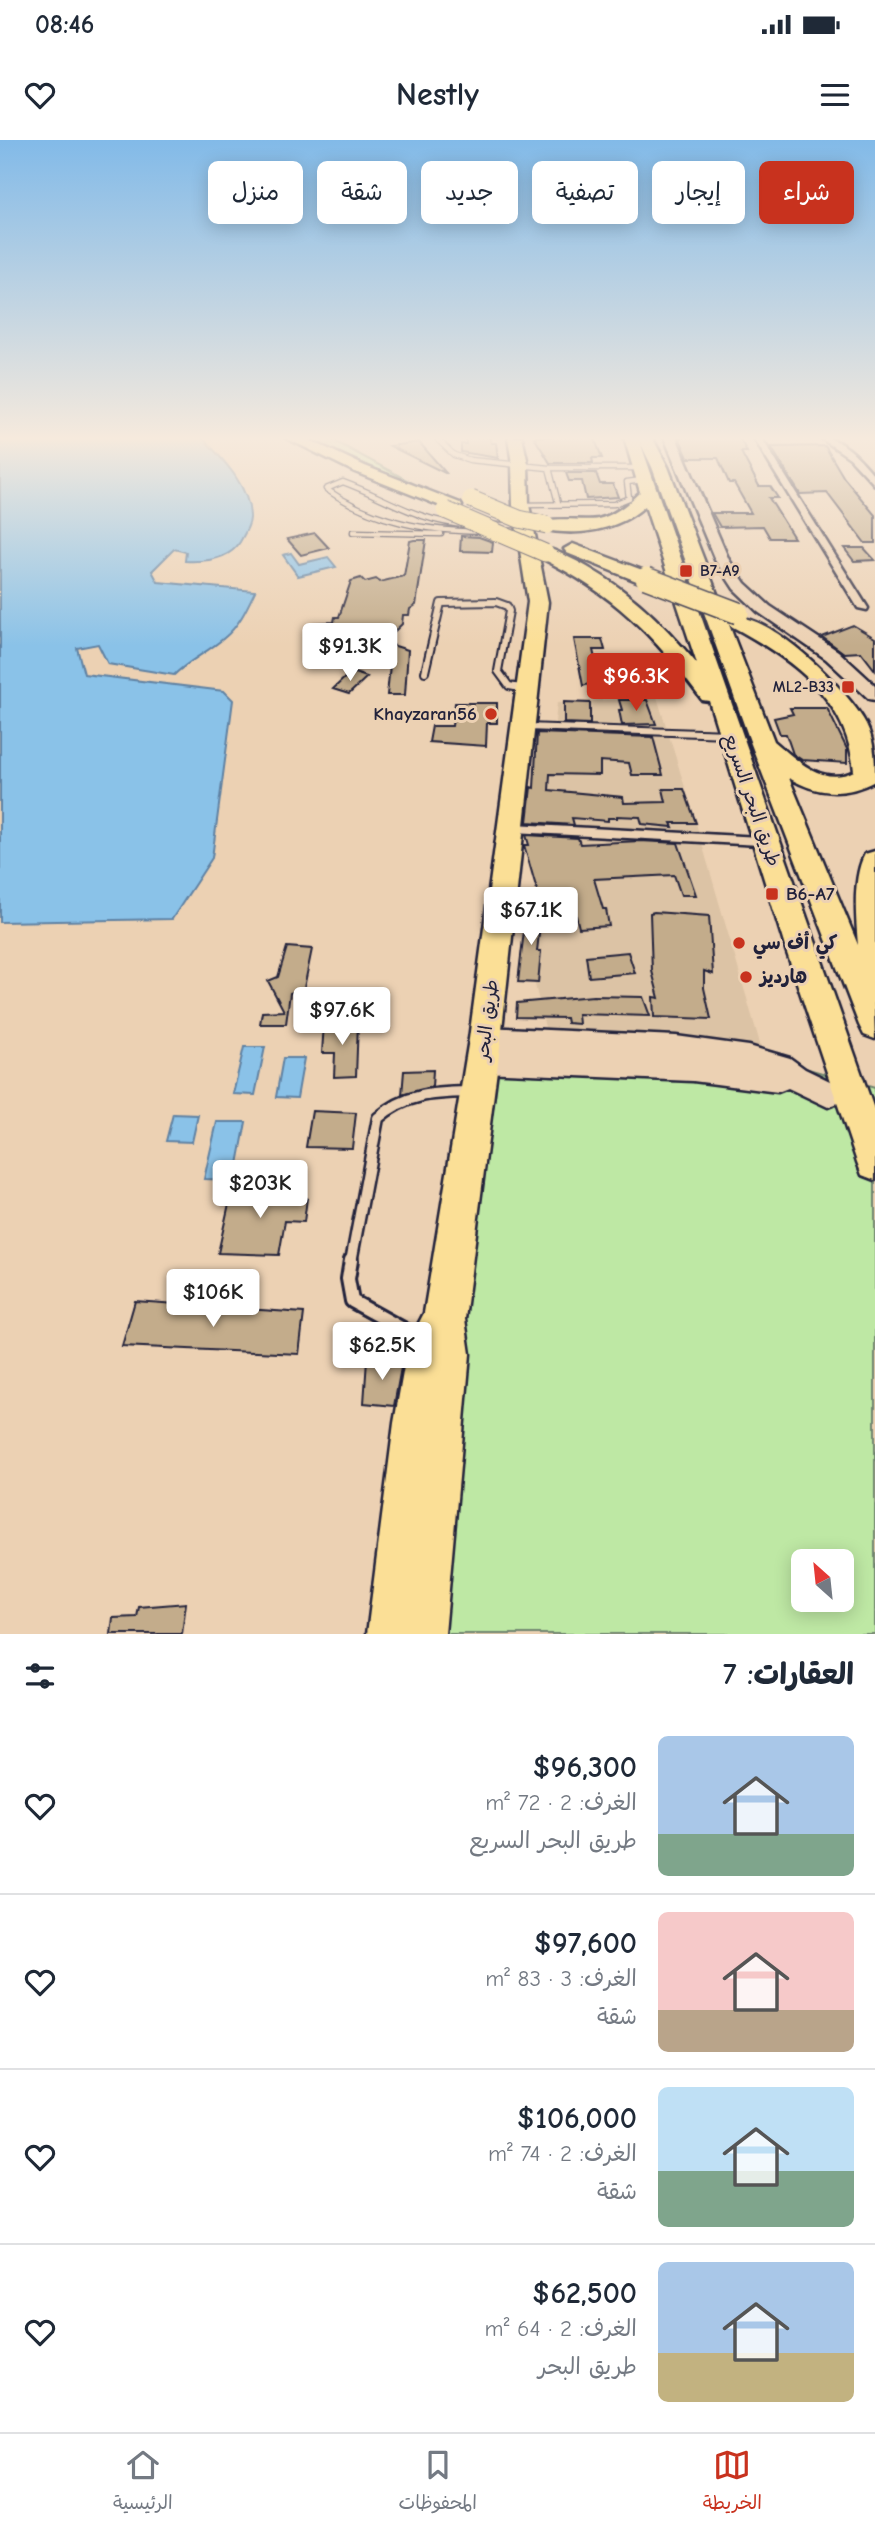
<!DOCTYPE html>
<html lang="ar">
<head>
<meta charset="utf-8">
<style>
	:root { --surface:#fff; --page:#f2f2f3; --text:#1f2937; --muted:#747a83; --line:#e0e1e3; --accent:#c8321e }
	body { margin:0; font-family:"Comic Neue","Playpen Sans Arabic",sans-serif; background:var(--page); color:var(--text); direction:rtl; height:100vh; display:flex; flex-direction:column; font-size:26px; white-space:nowrap }
	* { box-sizing:border-box; margin:0 }
	p { font-size:23px; color:var(--muted) }
	.icon { flex:none; width:38px; height:38px; fill:none; stroke:currentColor; stroke-width:2; stroke-linecap:round; stroke-linejoin:round }
	.map { position:relative; height:1494px; overflow:hidden; direction:ltr }
	.sheet { display:flex; flex-direction:column; background:var(--surface); flex:1 }
	.sheet>* { flex:none }
	.top-card { position:absolute; left:21px; top:21px; width:833px; height:63px; direction:rtl; display:flex; gap:14px }
	.needle { width:46px; rotate:333deg }
	.controls { position:absolute; left:791px; top:1409px; display:grid; gap:14px }
	.controls a { display:grid; place-items:center; width:63px; height:63px; border-radius:10px; background:var(--surface); box-shadow:0 4px 18px #0003; font-size:35px }
	.price { position:absolute; translate:-50% -60px; padding:0 16px; border-radius:7px; background:#fff; color:#222; font-size:23px; line-height:46px; filter:drop-shadow(0 2px 4px #0008) }
	.price::after { content:''; position:absolute; left:50%; top:42px; width:21px; height:16px; margin-left:-10px; background:inherit; clip-path:polygon(0 0,100% 0,50% 100%) }
	.price.active { background:var(--accent); color:#fff }
	ul { padding:0; list-style:none }
	li { display:flex; align-items:center; gap:21px; height:175px; padding:0 21px }
	li+li { border-top:2px solid var(--line) }
	li span { display:grid; place-items:center; flex:none; width:196px; height:140px; border-radius:10px; color:#555 }
	li>.icon { margin-inline-start:auto }
	span .icon { width:84px; height:84px; fill:#fffc; stroke-width:1 }
	li b { font-size:30px }
	h2 { display:flex; justify-content:space-between; align-items:center; height:84px; padding:0 21px; font-size:30px }
	.chip { padding:0 24px; border-radius:10px; background:var(--surface); box-shadow:0 4px 18px #0003; font-size:24px; line-height:63px }
	.chip.active { background:var(--accent); color:#fff }
	.status { display:flex; justify-content:space-between; align-items:center; height:49px; padding:0 35px; background:var(--surface); direction:ltr }
	.status svg { height:19px; fill:currentColor }
	header { display:flex; justify-content:space-between; align-items:center; height:91px; padding:0 21px; background:var(--surface); font-size:32px; font-weight:800 }
	.menu { display:flex; justify-content:space-around; align-items:center; height:98px; border-top:2px solid var(--line); background:var(--surface); font-size:19px; color:var(--muted) }
	.menu a { display:grid; justify-items:center; gap:4px }
	.menu .active { color:var(--accent) }
	.map>svg:first-child { display:block }
	.built { fill:#dcc3a5 }
	.green { fill:#bee8a4; stroke:#708570; stroke-width:2; fill-rule:evenodd }
	.water { fill:#8ac2e8; stroke:#6082a3; stroke-width:2 }
	.building { fill:#c3ac8b; stroke:#22223b; stroke-width:2 }
	.lines { fill:none; stroke-linecap:round; stroke-linejoin:round }
	.lane-far4-casing { stroke:#22223b; stroke-width:7 }
	.lane-far3-casing { stroke:#22223b; stroke-width:10 }
	.lane-far2-casing { stroke:#22223b; stroke-width:13 }
	.lane-far1-casing { stroke:#22223b; stroke-width:15 }
	.lane-casing { stroke:#22223b; stroke-width:18 }
	.street-casing { stroke:#22223b; stroke-width:5 }
	.secondary-casing { stroke:#22223b; stroke-width:5 }
	.highway-casing { stroke:#22223b; stroke-width:5 }
	.lane-far4 { stroke:#ecd1b3; stroke-width:4.5 }
	.lane-far3 { stroke:#ecd1b3; stroke-width:6 }
	.lane-far2 { stroke:#ecd1b3; stroke-width:8 }
	.lane-far1 { stroke:#ecd1b3; stroke-width:10 }
	.lane { stroke:#ecd1b3; stroke-width:12 }
	.street { fill:#ecd1b3; fill-rule:evenodd }
	.secondary { fill:#ecd1b3; fill-rule:evenodd }
	.highway { fill:#fbdf96; fill-rule:evenodd }
	.highway-bridge-far1-casing { stroke:#22223b; stroke-width:19; stroke-linecap:butt }
	.highway-bridge-casing { stroke:#22223b; stroke-width:24; stroke-linecap:butt }
	.highway-bridge-far1 { stroke:#fbdf96; stroke-width:17 }
	.highway-bridge { stroke:#fbdf96; stroke-width:21 }
	.poi-dot { fill:#c8321e; stroke:#ecd1b3; stroke-width:2.5 }
	.labels { text-anchor:middle; dominant-baseline:central; stroke-width:6; stroke-linejoin:round; paint-order:stroke }
	.far-poi-label { font-size:16px; font-weight:bold; fill:#22223b; stroke:#ecd1b3; text-anchor:start }
	.poi-label { font-size:19px; font-weight:bold; fill:#22223b; stroke:#ecd1b3; text-anchor:start }
	.street-label { font-size:19px; fill:#22223b; stroke:#ecd1b3 }
</style>
</head>
<body>
<div class="status"><b>08:46</b><svg viewBox="0 0 49 12"><path d="M0 12V9h3v3zM5 12V6h3v6zM10 12V3h3v9zM15 12V0h3v12zM26 1h20v11H26zM47 4h2v5h-2z"/></svg></div>
<header><svg class="icon" aria-label="menu" viewBox="0 0 24 24"><path d="M4 6h16M4 12h16M4 18h16"/></svg>Nestly<svg class="icon" aria-label="heart" viewBox="0 0 24 24"><path d="M12 20l-8-8c-3-5 5-10 8-4 3-6 11-1 8 4z"/></svg></header>
<div class="map">
<svg width="875" height="1494" viewBox="0 0 875 1494">
	<rect width="100%" height="100%" fill="#ecd1b3"/>
	<filter id="ink" filterUnits="userSpaceOnUse"><feTurbulence type="fractalNoise" baseFrequency=".0143" numOctaves="2"/><feDisplacementMap in="SourceGraphic" scale="14" xChannelSelector="R" yChannelSelector="G"/><feConvolveMatrix kernelMatrix="1 2 1 2 8 2 1 2 1" color-interpolation-filters="sRGB"/></filter>
	<g filter="url(#ink)">
		<path class="built" d="M657,557L696,683L761,907L547,896L530,823L557,563Z"/>
		<path class="green" d="M303,297H327L431,353Z
			M483,895L724,905L875,948V1494H427L436,1194ZM803,1421H842V1460H803Z"/>
		<path class="water" d="M0,297H202C222,319 249,345 250,376C251,384 244,395 240,402C229,420 205,422 185,421L186,412L174,409L152,431L158,442L255,451C247,468 239,486 224,498C208,512 189,520 174,535L108,524L98,504L77,508L84,534L224,551L233,560L212,718L172,779L0,782Z
			M291,413L299,424L328,417L336,427L298,436L283,415Z
			M244,907H265L255,955L233,954Z
			M283,918H304L297,958L276,957Z
			M173,974L198,975L192,1002L166,1001Z
			M217,982H246L235,1040L204,1039Z"/>
		<path class="building" d="M465,297H490L491,303H496L498,318L461,312V304H466Z
			M534,297H594L602,318H592L593,323H550Z
			M679,297H739L747,312H741L759,346H770L778,358H769L794,398H770L763,386L720,387L712,373H751L734,343H729L718,318H688Z
			M419,302L446,333H445L390,306Z
			M825,306L844,338L875,375V403H865L827,353L800,354L771,307Z
			M566,333H596L600,344H613L618,357L586,359L582,341H569Z
			M315,393L329,408L301,415L287,399Z
			M461,396L479,397L493,402L492,412L460,411Z
			M414,400H426L416,465L410,469L409,475H403L402,484L358,526L345,522L349,511L346,510L351,505L323,497H311L313,483L334,482L335,477H339L351,441L361,438L365,442L376,439L380,442L404,436L410,401Z
			M844,408H864L875,420L854,421Z
			M853,485L875,498V530L861,512L844,513L822,497Z
			M574,499H602L605,510H593L600,540L583,546Z
			M392,505L408,510L405,555H387Z
			M351,532L367,537L349,554L333,549Z
			M619,560H647L656,584L622,585L619,570H622Z
			M564,562L590,563V584L564,583Z
			M455,563H497V583H487L486,606L429,602L432,586H452Z
			M790,568H827L847,609V623L802,620L793,614L786,594H780L774,578L793,574Z
			M537,593L653,597L663,635H632L629,623L600,621V635L550,634L549,650L623,657L624,663L666,662L663,649H684L696,683H671L673,687L642,684L640,677L617,676V678H608V681L572,678L574,685L527,682L531,647L534,648Z
			M526,695L578,698L580,704L640,701L678,703L696,755H681L674,735L594,739L603,769H606L609,786L579,788L571,755L539,757L524,705H529Z
			M527,765L542,767L537,811H541L538,843L518,842Z
			M654,772L709,776L713,834L704,831V848L711,879L654,877L653,857L659,858L652,831L650,773Z
			M287,807L312,809L304,848L290,853L286,884H260L262,872L284,871L268,841L278,837Z
			M628,812L635,833L589,837L586,816Z
			M593,856L643,857L650,876L578,874L579,884L567,883L566,878L516,877L517,863Z
			M358,882L356,936L334,937L335,913H322L324,883Z
			M433,930L432,947L402,955L404,931Z
			M312,971L356,973L352,1008L306,1007Z
			M256,1045L290,1047L288,1057L307,1058L304,1082L285,1081L279,1115L218,1113L232,1050L255,1051Z
			M135,1161L304,1173L299,1214L122,1206Z
			M367,1220L402,1222L394,1266L364,1263Z
			M186,1463L182,1494H111L113,1478L137,1477L139,1467Z"/>
		<g class="lines">
			<g class="lane-far4-casing">
				<path id="lane-far4" d="M435,297L454,315L470,320L549,328H640
					M549,328L558,363
					M521,365L614,364L629,358L627,342L643,340
					M467,385C418,382 387,358 343,342L326,349C374,383 428,391 485,392
					M490,385H519
					M353,392L441,394"/>
			</g>
			<g class="lane-far3-casing">
				<path id="lane-far3" d="M425,532L441,463L496,462L507,466L509,471L498,531L509,546L526,549
					M526,587L729,594"/>
			</g>
			<g class="lane-far2-casing">
				<path id="lane-far2" d="M514,688L760,701"/>
			</g>
			<g class="lane-far1-casing">
				<path id="lane-far1" d="M351,1122L378,978C406,953 435,953 471,952"/>
			</g>
			<g class="lane-casing">
				<path id="lane" d="M351,1120L348,1139L352,1161L421,1199"/>
			</g>
			<g class="street-casing">
				<path id="street" d="M753,297H761L868,468L867,470L858,468Z
					M819,297C843,297 861,320 875,336V345L850,318Z"/>
			</g>
			<g class="secondary-casing">
				<path id="secondary" d="M664,297H676L729,420L745,443L770,466L838,511L875,545V560L869,559L826,519L758,472L734,449L715,420Z
					M485,887L676,896L749,906L790,918L805,929L838,945L842,954L838,963L828,967L788,948L778,952L693,941L482,932L472,929L468,920L472,911L480,909L476,907L472,899L476,891Z"/>
			</g>
			<g class="highway-casing">
				<path id="highway" d="M284,297H303L365,326L460,363L462,366L460,369H448L355,332Z
					M508,297H522L528,324L529,365L538,410C548,406 558,412 568,417C621,442 661,480 697,524L645,366C618,391 576,397 541,389L539,385C548,375 583,382 598,379C615,375 628,364 640,352L624,297H652L668,327L774,601C797,620 823,647 854,631C847,557 792,519 731,486L728,482L731,478C767,469 850,552 866,584C875,602 875,620 875,641C845,657 818,655 789,638L858,805C856,779 852,737 865,714L875,711V842L873,841L875,899L864,895L859,885L751,604L652,327L640,302L875,972V1040L862,1035L857,1022L785,807L709,561L702,560C653,494 614,454 539,417L548,462L501,899L465,1179L470,1214L445,1494H367L394,1283L408,1204L424,1173L469,899L528,462L513,365L512,324Z
					M573,404L653,434L655,438L646,444L639,442L567,413L564,409Z"/>
			</g>
			<use href="#lane-far4" class="lane-far4"/>
			<use href="#lane-far3" class="lane-far3"/>
			<use href="#lane-far2" class="lane-far2"/>
			<use href="#lane-far1" class="lane-far1"/>
			<use href="#lane" class="lane"/>
			<use href="#street" class="street"/>
			<use href="#secondary" class="secondary"/>
			<use href="#highway" class="highway"/>
			<g class="highway-bridge-far1-casing">
				<path id="highway-bridge-far1" d="M471,359L519,379L547,385
					M445,370L545,413"/>
			</g>
			<g class="highway-bridge-casing">
				<path id="highway-bridge" d="M646,438L738,473"/>
			</g>
			<use href="#highway-bridge-far1" class="highway-bridge-far1"/>
			<use href="#highway-bridge" class="highway-bridge"/>
		</g>
	</g>
	<linearGradient id="sky" x2="0" y2="1"><stop stop-color="#82bae8"/><stop offset="0.59" stop-color="#f6eadd"/><stop offset="1" stop-color="#f6eadd" stop-opacity="0"/></linearGradient>
	<rect width="875" height="506" fill="url(#sky)"/>
	<g class="poi-dot">
		<rect x="679" y="424" width="14" height="14" rx="3.5"/>
		<rect x="841" y="540" width="14" height="14" rx="3.5"/>
		<circle cx="491" cy="574" r="7"/>
		<rect x="765" y="747" width="14" height="14" rx="3.5"/>
		<circle cx="739" cy="803" r="7"/>
		<circle cx="746" cy="837" r="7"/>
	</g>
	<g class="labels">
		<g class="far-poi-label">
			<text x="700" y="431">B7-A9</text>
			<text x="834" y="547" text-anchor="end">ML2-B33</text>
		</g>
		<g class="poi-label">
			<text x="477" y="574" text-anchor="end">Khayzaran56</text>
			<text x="786" y="754">B6-A7</text>
			<text x="753" y="803">كي أف سي</text>
			<text x="760" y="837">هارديز</text>
		</g>
		<g class="street-label">
			<text transform="translate(752 660) rotate(71)">طريق البحر السريع</text>
			<text transform="translate(487 880) rotate(-83)">طريق البحر</text>
		</g>
	</g>
</svg>
<div class="controls">
<a><svg class="needle" viewBox="-14 -14 28 28"><path d="M0-13l5 13h-10z" fill="#e53935"/><path d="M0 13l5-13h-10z" fill="#747a83"/></svg></a>
</div>
<b class="price" style="left:350px;top:543px">$91.3K</b>
<b class="price active" style="left:636px;top:573px">$96.3K</b>
<b class="price" style="left:531px;top:807px">$67.1K</b>
<b class="price" style="left:342px;top:907px">$97.6K</b>
<b class="price" style="left:260px;top:1080px">$203K</b>
<b class="price" style="left:213px;top:1189px">$106K</b>
<b class="price" style="left:382px;top:1242px">$62.5K</b>
<div class="top-card">
<a class="chip active">شراء</a>
<a class="chip">إيجار</a>
<a class="chip">تصفية</a>
<a class="chip">جديد</a>
<a class="chip">شقة</a>
<a class="chip">منزل</a>
</div>
</div>
<section class="sheet">
<h2>العقارات: 7<svg class="icon" aria-label="filters" viewBox="0 0 24 24"><path d="M4 7h16M4 17h16"/><circle cx="9" cy="7" r="2"/><circle cx="15" cy="17" r="2"/></svg></h2>
<ul>
<li><span style="background:linear-gradient(#a9c7e8 70%,#7fa58c 0)"><svg class="icon" aria-label="home" viewBox="0 0 24 24"><path d="M3 11l9-7 9 7M6 9v11h12V9"/></svg></span><div><b>$96,300</b><p>الغرف: 2 · 72 m²</p><p>طريق البحر السريع</p></div><svg class="icon" aria-label="heart" viewBox="0 0 24 24"><path d="M12 20l-8-8c-3-5 5-10 8-4 3-6 11-1 8 4z"/></svg></li>
<li><span style="background:linear-gradient(#f6c9c9 70%,#b9a48a 0)"><svg class="icon" aria-label="home" viewBox="0 0 24 24"><path d="M3 11l9-7 9 7M6 9v11h12V9"/></svg></span><div><b>$97,600</b><p>الغرف: 3 · 83 m²</p><p>شقة</p></div><svg class="icon" aria-label="heart" viewBox="0 0 24 24"><path d="M12 20l-8-8c-3-5 5-10 8-4 3-6 11-1 8 4z"/></svg></li>
<li><span style="background:linear-gradient(#bfe0f5 60%,#7fa58c 0)"><svg class="icon" aria-label="home" viewBox="0 0 24 24"><path d="M3 11l9-7 9 7M6 9v11h12V9"/></svg></span><div><b>$106,000</b><p>الغرف: 2 · 74 m²</p><p>شقة</p></div><svg class="icon" aria-label="heart" viewBox="0 0 24 24"><path d="M12 20l-8-8c-3-5 5-10 8-4 3-6 11-1 8 4z"/></svg></li>
<li><span style="background:linear-gradient(#a9c7e8 65%,#c2b280 0)"><svg class="icon" aria-label="home" viewBox="0 0 24 24"><path d="M3 11l9-7 9 7M6 9v11h12V9"/></svg></span><div><b>$62,500</b><p>الغرف: 2 · 64 m²</p><p>طريق البحر</p></div><svg class="icon" aria-label="heart" viewBox="0 0 24 24"><path d="M12 20l-8-8c-3-5 5-10 8-4 3-6 11-1 8 4z"/></svg></li>
</ul>
</section>
<nav class="menu">
<a class="active"><svg class="icon" aria-label="map" viewBox="0 0 24 24"><path d="M3 6l6-2 6 2 6-2v14l-6 2-6-2-6 2zM9 4v14M15 6v14"/></svg>الخريطة</a>
<a><svg class="icon" aria-label="saved" viewBox="0 0 24 24"><path d="M7 4h10v16l-5-4-5 4z"/></svg>المحفوظات</a>
<a><svg class="icon" aria-label="home" viewBox="0 0 24 24"><path d="M3 11l9-7 9 7M6 9v11h12V9"/></svg>الرئيسية</a>
</nav>
</body>
</html>
